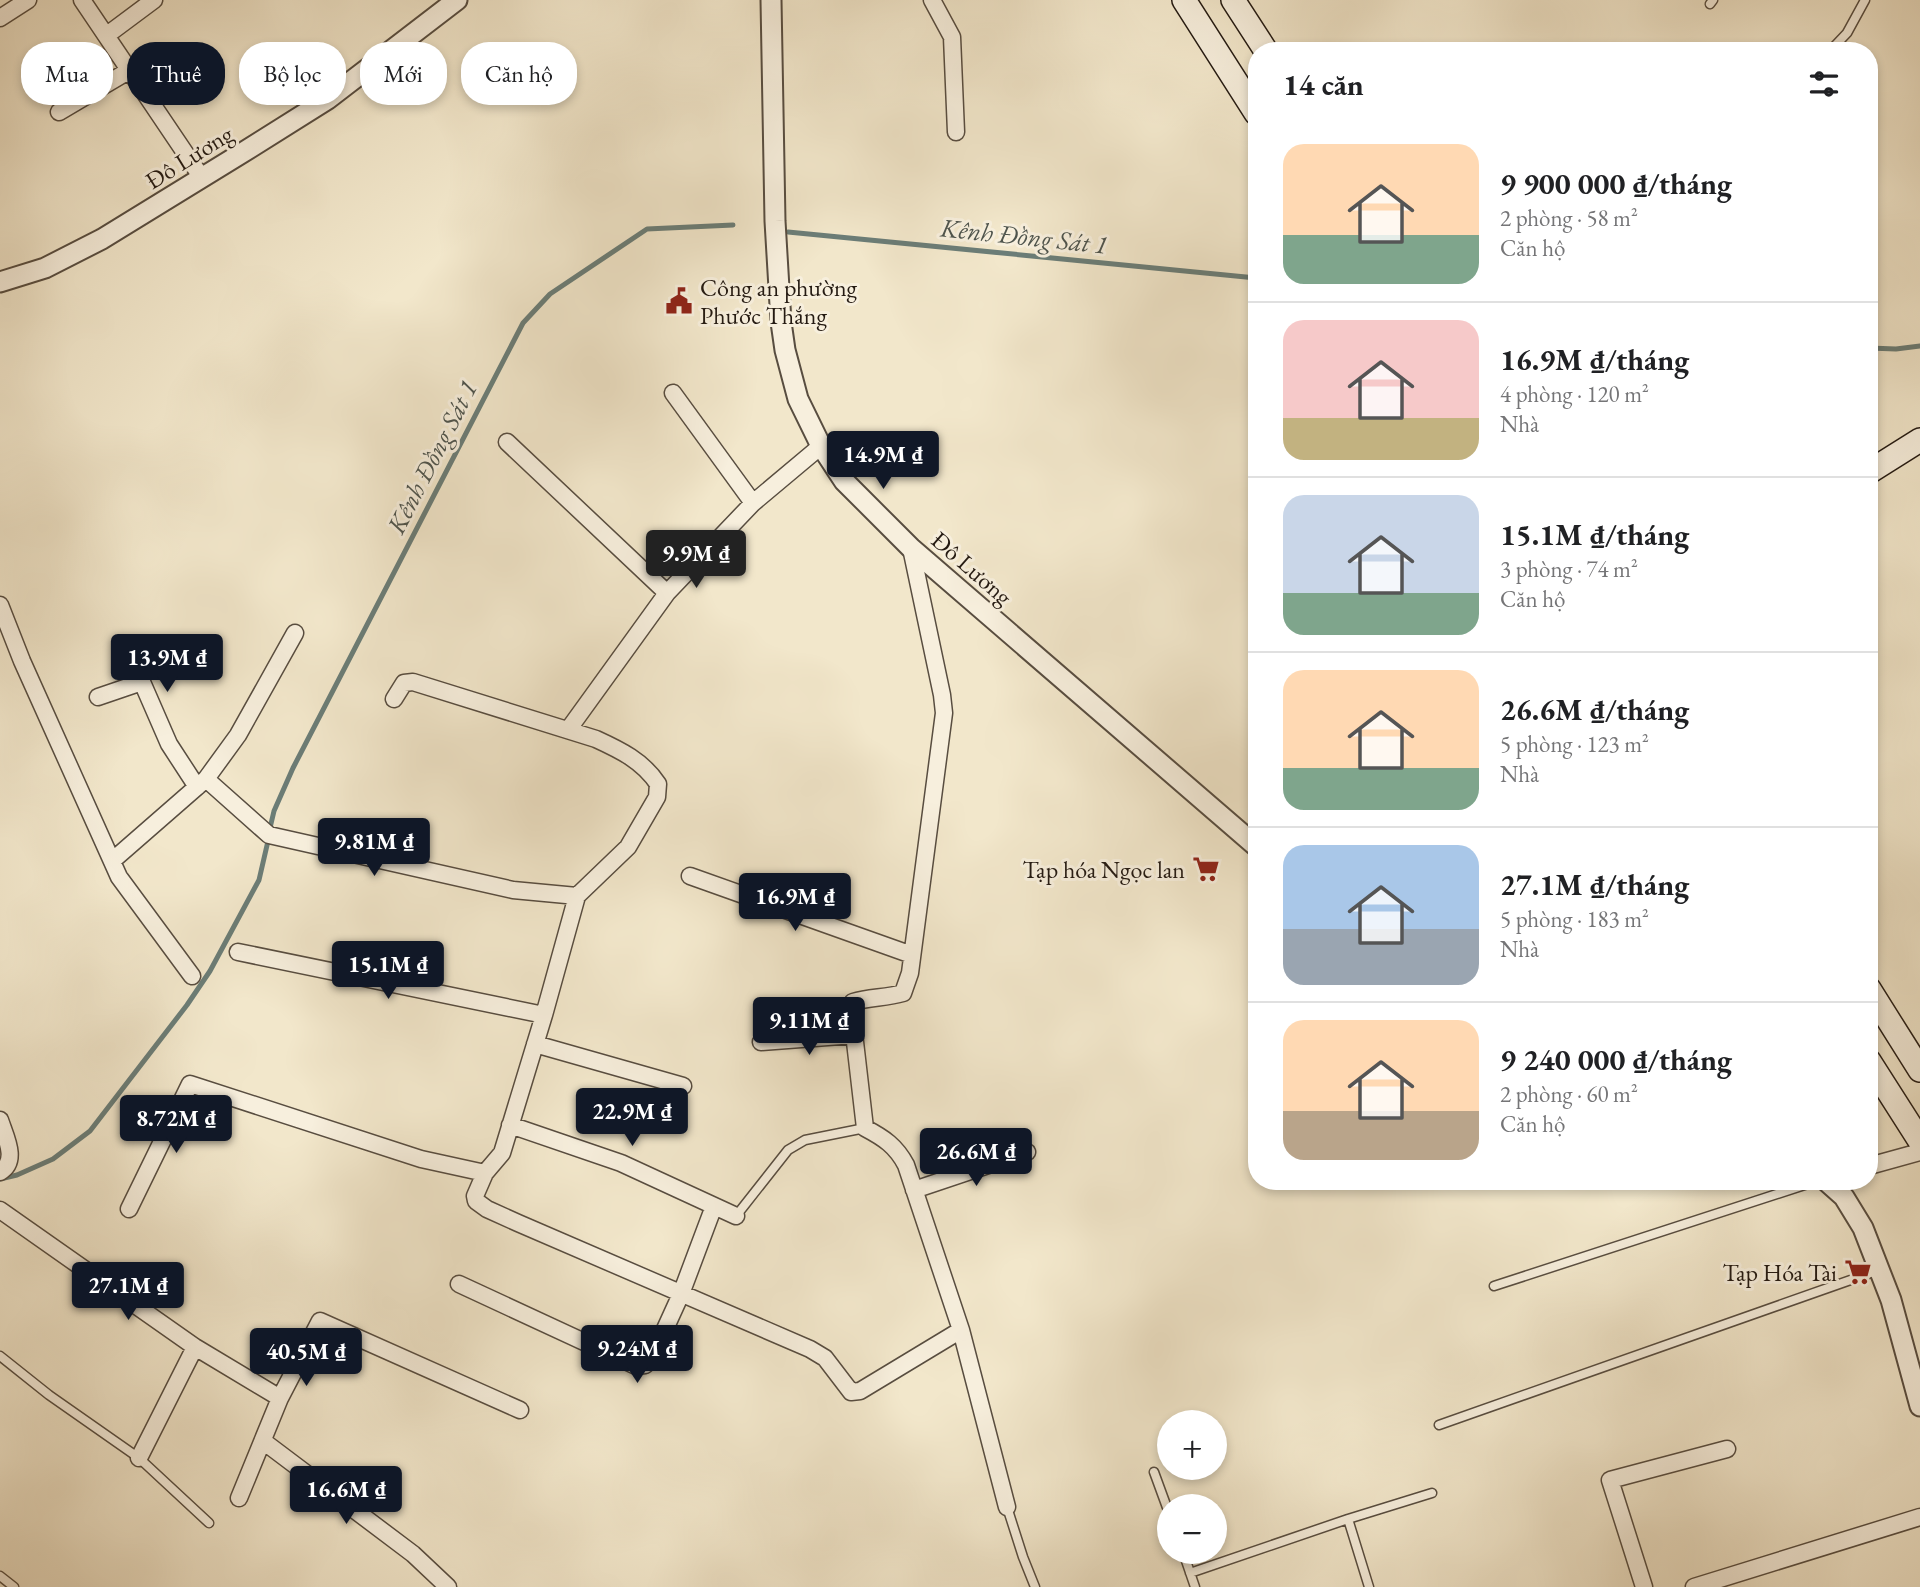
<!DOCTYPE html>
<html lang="vi">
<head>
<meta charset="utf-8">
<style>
	:root { --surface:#fff; --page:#f6f6f6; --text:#202124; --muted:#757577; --line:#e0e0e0; --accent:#111827 }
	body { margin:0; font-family:"EB Garamond",serif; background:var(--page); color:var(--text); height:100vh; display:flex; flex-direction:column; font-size:26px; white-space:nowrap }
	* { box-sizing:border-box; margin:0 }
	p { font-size:23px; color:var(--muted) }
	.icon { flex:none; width:38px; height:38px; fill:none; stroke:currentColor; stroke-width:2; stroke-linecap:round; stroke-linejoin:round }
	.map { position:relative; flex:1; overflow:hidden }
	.details { position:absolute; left:1248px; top:42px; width:630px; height:1148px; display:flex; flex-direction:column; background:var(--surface); border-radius:28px; box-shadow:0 4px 10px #0003 }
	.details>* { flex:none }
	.banner { position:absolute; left:21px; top:42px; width:665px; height:63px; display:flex; gap:14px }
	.tools { position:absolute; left:1157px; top:1410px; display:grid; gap:14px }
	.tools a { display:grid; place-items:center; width:70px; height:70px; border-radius:50%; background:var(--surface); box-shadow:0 4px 10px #0003; font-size:35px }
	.price { position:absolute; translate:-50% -60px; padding:0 16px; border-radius:7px; background:var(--accent); color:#fff; font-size:23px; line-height:46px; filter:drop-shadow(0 2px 4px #0008) }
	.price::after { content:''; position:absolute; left:50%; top:42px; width:21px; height:16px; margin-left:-10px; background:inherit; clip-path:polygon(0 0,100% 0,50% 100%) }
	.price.on { background:#222; color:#fff }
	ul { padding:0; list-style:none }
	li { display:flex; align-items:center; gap:21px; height:175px; padding:0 35px }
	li+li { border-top:2px solid var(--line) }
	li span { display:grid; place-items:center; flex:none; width:196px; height:140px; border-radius:21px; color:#555 }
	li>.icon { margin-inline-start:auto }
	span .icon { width:84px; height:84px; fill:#fffc; stroke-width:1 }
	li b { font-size:30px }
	h2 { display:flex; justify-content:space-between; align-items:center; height:84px; padding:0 35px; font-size:30px }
	.chip { padding:0 24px; border-radius:28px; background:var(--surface); box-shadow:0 4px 10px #0003; font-size:24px; line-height:63px }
	.chip.on { background:var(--accent); color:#fff }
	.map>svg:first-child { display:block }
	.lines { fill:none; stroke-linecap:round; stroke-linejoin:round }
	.stream { stroke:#6b7d77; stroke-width:5 }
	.service-casing { stroke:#584d40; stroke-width:11 }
	.minor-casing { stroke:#584d40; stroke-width:19 }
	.tertiary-casing { stroke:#584d40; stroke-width:23 }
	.secondary-casing { stroke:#241a12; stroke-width:26 }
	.service { stroke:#f7efdd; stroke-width:8 }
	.minor { stroke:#f7efdd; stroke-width:16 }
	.tertiary { stroke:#f7efdd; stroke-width:19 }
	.secondary { stroke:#f7efdd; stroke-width:23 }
	.labels { text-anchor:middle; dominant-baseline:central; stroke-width:6; stroke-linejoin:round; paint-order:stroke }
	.street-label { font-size:24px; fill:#241a12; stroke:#f7efdd }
	.poi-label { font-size:24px; fill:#241a12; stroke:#f7efdd; text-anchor:end }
	.water-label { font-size:26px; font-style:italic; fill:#4e544d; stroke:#f7efdd }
</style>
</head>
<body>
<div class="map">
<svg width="1920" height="1587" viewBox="0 0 1920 1587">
	<rect width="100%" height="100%" fill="#f2e7cb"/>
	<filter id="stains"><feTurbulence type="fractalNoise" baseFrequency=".00286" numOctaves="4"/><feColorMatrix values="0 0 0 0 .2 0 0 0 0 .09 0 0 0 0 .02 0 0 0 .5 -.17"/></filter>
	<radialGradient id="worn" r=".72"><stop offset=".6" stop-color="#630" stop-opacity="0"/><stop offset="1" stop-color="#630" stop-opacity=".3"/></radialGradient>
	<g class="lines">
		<path class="stream" d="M788,232L1256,278
			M1869,348L1896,349L1920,346
			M270,828L274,811L293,768L523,323L550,294L647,229L733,225
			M0,1179L17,1175L53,1159L90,1131L187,1005L210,971L259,880L268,841"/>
		<g class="service-casing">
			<path id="service" d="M1710,4L1713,0
				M1830,51L1847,33L1865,0
				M736,1216L788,1150L805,1140L865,1128
				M1494,1286L1817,1181
				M0,1356L49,1395L139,1458L209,1523
				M1439,1425L1879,1270
				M1154,1472L1169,1513
				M1007,1507L1023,1557L1035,1587
				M1183,1552L1195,1587
				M1190,1573L1348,1519
				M0,1576L14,1587
				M1369,1587L1348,1519L1432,1493"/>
		</g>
		<g class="minor-casing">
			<path id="minor" d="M82,0L202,178
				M932,0L952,37L956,132
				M0,18L28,0
				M107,35L154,0
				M59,112L130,70
				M673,393L753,503
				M507,442L667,593
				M911,548L942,695L944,713L910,973L903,993C886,998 870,997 853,1002L852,1016L865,1128C884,1138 896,1146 906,1165L961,1330L1007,1507
				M0,605L22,661L119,877L192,976
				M98,697L142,682L169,744L197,787
				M394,699L404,683L413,682L596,739C620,750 643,761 658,784L657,797L628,847L577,896L544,1015L502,1153L485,1173L475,1196L476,1201L487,1209L518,1223L810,1349L825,1358L851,1392L860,1391L961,1330
				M568,730L667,593L753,503L821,446
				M206,779L269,835L513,890L577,896
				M112,861L206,779L238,735L295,633
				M690,876L912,955
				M238,952L544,1015
				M761,1042L854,1035
				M535,1044L683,1086
				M0,1120C5,1136 19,1161 0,1172
				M510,1125L621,1163L736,1216
				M1869,1166L1920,1152
				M914,1190L1027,1152
				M129,1209L190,1084L421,1159L485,1173
				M0,1210L195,1347L280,1398
				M459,1284L636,1366L645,1365L651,1360L681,1294L714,1206
				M263,1441L413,1554L448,1587
				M139,1458L195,1347
				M239,1498L280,1398L320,1321L520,1410
				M1644,1587L1610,1480L1727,1449
				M1694,1587L1920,1517"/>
		</g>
		<g class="tertiary-casing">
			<path id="tertiary" d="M771,0L775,221L781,322L785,350L798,399L821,446L844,481L911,548L1256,846
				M0,282L45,268L102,239L242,153L328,99L457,0
				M1826,1181L1844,1197L1863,1228L1891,1300L1920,1406"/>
		</g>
		<g class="secondary-casing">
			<path id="secondary" d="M1184,0L1256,113
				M1233,0L1266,51
				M1869,472L1920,440
				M1869,989L1920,1070
				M1869,1061L1920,1141"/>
		</g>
		<use href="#service" class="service"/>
		<use href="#minor" class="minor"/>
		<use href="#tertiary" class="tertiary"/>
		<use href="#secondary" class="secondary"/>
	</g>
	<defs>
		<g id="civic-bare" transform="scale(2.1)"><path d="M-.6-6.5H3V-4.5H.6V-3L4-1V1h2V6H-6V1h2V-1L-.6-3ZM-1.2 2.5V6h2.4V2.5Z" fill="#8f2418" stroke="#f7efdd" stroke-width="2.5" paint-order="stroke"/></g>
		<g id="supermarket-bare" transform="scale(2.1)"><path d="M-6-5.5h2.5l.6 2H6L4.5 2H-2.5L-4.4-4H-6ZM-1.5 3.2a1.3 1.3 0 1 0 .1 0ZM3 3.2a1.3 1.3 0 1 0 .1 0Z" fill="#8f2418" stroke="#f7efdd" stroke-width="2.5" paint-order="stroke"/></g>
	</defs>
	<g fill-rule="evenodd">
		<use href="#civic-bare" x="679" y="301"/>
		<use href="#supermarket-bare" x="1206" y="869"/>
		<use href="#supermarket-bare" x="1858" y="1272"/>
	</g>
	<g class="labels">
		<g class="street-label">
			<text transform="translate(189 157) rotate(-32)">Đô Lương</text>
			<text transform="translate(972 568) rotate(41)">Đô Lương</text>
		</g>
		<g class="poi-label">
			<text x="700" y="287" text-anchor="start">Công an phường<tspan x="700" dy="28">Phước Thắng</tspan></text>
			<text x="1185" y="869">Tạp hóa Ngọc lan</text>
			<text x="1837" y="1272">Tạp Hóa Tài</text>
		</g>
		<g class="water-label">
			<text transform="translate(1024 236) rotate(6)">Kênh Đồng Sát 1</text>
			<text transform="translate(432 457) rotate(-63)">Kênh Đồng Sát 1</text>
		</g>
	</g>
	<rect width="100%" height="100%" filter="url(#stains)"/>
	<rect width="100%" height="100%" fill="url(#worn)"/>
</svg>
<div class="tools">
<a>+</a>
<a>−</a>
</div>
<b class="price" style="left:883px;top:491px">14.9M ₫</b>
<b class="price on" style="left:696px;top:590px">9.9M ₫</b>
<b class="price" style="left:167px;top:694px">13.9M ₫</b>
<b class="price" style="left:374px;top:878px">9.81M ₫</b>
<b class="price" style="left:795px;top:933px">16.9M ₫</b>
<b class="price" style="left:388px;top:1001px">15.1M ₫</b>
<b class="price" style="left:809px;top:1057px">9.11M ₫</b>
<b class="price" style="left:632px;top:1148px">22.9M ₫</b>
<b class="price" style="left:176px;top:1155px">8.72M ₫</b>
<b class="price" style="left:976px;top:1188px">26.6M ₫</b>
<b class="price" style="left:128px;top:1322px">27.1M ₫</b>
<b class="price" style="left:637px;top:1385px">9.24M ₫</b>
<b class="price" style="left:306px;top:1388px">40.5M ₫</b>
<b class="price" style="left:346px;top:1526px">16.6M ₫</b>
<div class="banner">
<a class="chip">Mua</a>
<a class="chip on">Thuê</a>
<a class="chip">Bộ lọc</a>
<a class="chip">Mới</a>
<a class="chip">Căn hộ</a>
</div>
<section class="details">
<h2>14 căn<svg class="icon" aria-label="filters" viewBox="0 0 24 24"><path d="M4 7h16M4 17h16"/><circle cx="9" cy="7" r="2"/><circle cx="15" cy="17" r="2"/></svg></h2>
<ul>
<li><span style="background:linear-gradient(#ffd9b3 65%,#7fa58c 0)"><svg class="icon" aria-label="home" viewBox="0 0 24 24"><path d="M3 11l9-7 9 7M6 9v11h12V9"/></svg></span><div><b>9 900 000 ₫/tháng</b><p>2 phòng · 58 m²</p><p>Căn hộ</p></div></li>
<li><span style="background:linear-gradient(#f6c9c9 70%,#c2b280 0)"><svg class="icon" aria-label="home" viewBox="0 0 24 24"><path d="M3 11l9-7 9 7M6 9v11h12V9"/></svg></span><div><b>16.9M ₫/tháng</b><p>4 phòng · 120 m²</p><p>Nhà</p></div></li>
<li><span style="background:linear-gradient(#c9d6e8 70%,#7fa58c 0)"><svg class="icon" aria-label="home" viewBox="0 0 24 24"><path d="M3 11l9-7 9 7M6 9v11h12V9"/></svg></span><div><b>15.1M ₫/tháng</b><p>3 phòng · 74 m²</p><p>Căn hộ</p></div></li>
<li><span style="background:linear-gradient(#ffd9b3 70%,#7fa58c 0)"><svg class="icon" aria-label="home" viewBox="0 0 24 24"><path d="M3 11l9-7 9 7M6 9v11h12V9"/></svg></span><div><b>26.6M ₫/tháng</b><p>5 phòng · 123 m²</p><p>Nhà</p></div></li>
<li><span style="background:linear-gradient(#a9c7e8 60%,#9aa5b1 0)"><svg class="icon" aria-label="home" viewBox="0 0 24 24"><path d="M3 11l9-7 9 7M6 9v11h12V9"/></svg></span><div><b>27.1M ₫/tháng</b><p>5 phòng · 183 m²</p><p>Nhà</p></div></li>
<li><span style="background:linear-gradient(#ffd9b3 65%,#b9a48a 0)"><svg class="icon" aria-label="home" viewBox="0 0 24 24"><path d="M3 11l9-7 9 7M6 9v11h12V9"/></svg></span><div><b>9 240 000 ₫/tháng</b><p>2 phòng · 60 m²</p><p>Căn hộ</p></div></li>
</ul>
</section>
</div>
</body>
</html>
